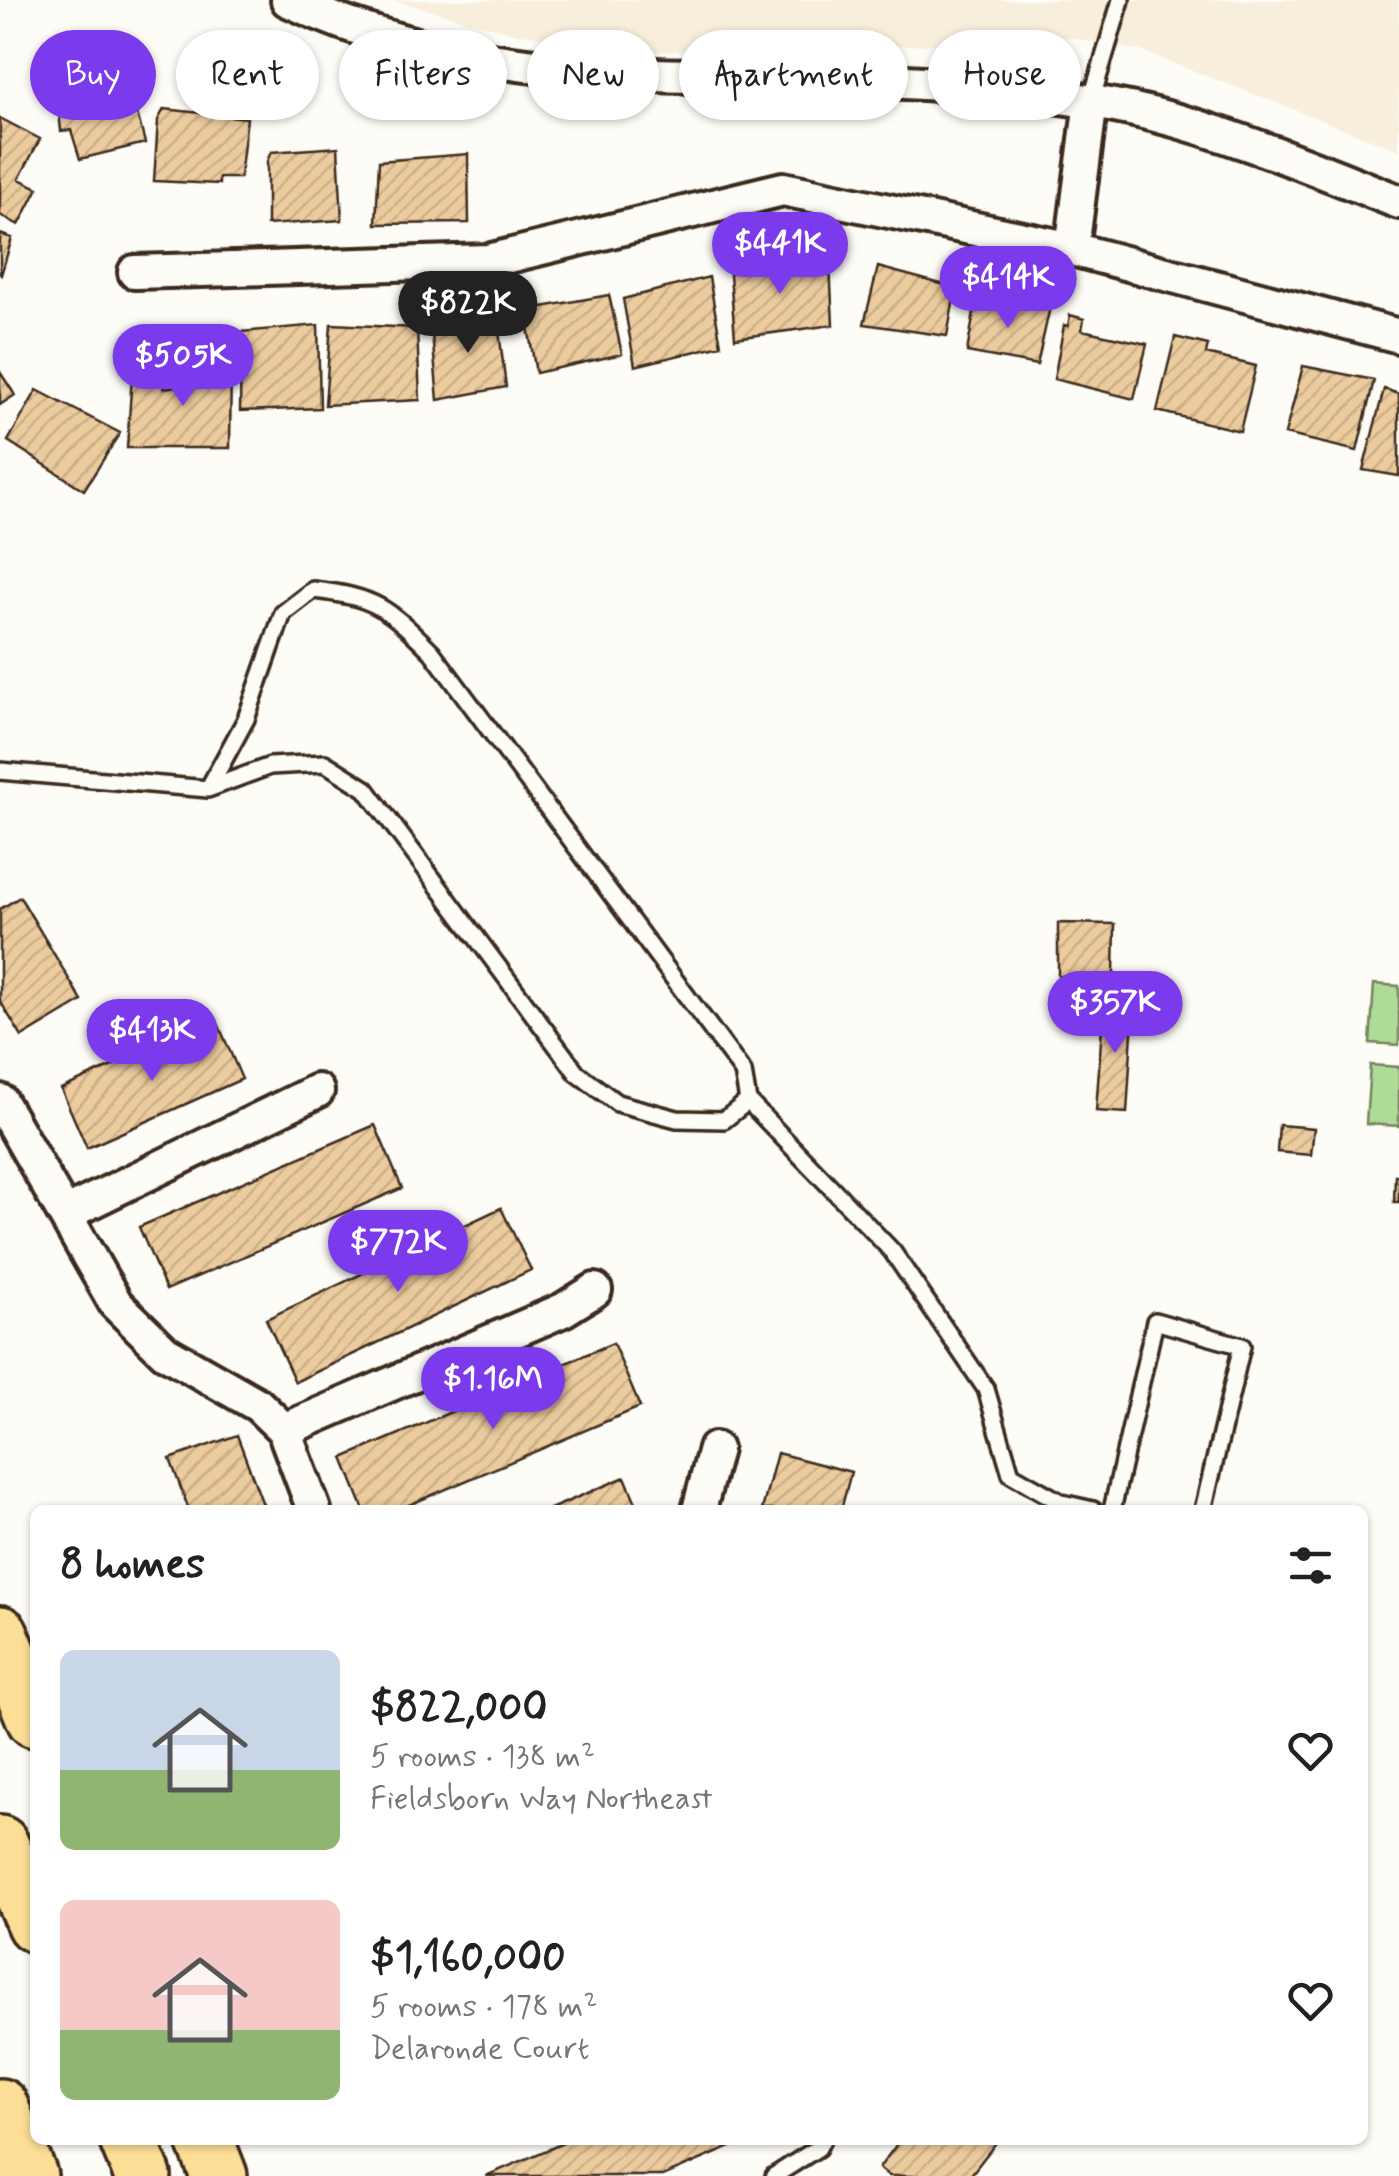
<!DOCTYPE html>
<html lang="en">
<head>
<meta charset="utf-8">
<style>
	:root { --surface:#fff; --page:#f6f6f6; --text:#222; --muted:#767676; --accent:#7c3aed }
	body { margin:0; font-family:Mynerve,sans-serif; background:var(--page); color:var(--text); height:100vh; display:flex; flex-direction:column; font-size:38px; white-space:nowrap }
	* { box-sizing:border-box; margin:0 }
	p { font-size:32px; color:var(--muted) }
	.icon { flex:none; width:55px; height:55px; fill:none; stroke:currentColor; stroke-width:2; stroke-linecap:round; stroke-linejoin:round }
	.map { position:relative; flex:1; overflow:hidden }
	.side { position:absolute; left:30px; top:1505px; width:1338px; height:640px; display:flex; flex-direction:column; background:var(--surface); border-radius:15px; box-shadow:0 2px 8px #0004 }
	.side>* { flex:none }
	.top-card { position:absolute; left:30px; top:30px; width:1340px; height:90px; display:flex; gap:20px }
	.price { position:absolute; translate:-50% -85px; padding:0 22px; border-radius:35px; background:var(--accent); color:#fff; font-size:32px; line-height:65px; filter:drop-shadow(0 2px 5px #0008) }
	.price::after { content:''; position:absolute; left:50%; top:60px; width:30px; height:22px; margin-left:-15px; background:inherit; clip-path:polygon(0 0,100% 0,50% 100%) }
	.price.current { background:#222; color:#fff }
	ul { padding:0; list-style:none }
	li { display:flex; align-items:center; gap:30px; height:250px; padding:0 30px }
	li span { display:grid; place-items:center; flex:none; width:280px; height:200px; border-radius:15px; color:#555 }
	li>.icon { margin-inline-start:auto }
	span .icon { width:120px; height:120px; fill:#fffc; stroke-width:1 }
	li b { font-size:42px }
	h2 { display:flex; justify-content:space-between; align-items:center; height:120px; padding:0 30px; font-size:42px }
	.pill { padding:0 35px; border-radius:45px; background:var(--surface); box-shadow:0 2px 8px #0004; font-size:35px; line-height:90px }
	.pill.current { background:var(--accent); color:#fff }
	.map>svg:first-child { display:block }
	.built { fill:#f8eedc }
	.pitch { fill:#afdb99; stroke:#75825c; stroke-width:2.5 }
	.building { fill:url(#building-hatch); stroke:#3b2a1e; stroke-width:2.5 }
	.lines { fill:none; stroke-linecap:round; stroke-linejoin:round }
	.lane-casing { stroke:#3b2a1e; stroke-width:22 }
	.street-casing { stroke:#3b2a1e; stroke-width:40 }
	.highway-casing { stroke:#3b2a1e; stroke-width:62 }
	.lane { stroke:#fdfcf7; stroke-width:15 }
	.street { stroke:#fdfcf7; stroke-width:32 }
	.highway { stroke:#fdde96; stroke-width:55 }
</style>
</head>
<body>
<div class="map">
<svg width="1399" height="2176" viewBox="0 0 1399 2176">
	<defs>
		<pattern id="building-hatch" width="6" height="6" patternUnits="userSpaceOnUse" patternTransform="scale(2.5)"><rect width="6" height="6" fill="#eccc9e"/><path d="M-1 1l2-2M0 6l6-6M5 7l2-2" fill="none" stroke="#cbaf88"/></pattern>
	</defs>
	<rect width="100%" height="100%" fill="#fdfcf7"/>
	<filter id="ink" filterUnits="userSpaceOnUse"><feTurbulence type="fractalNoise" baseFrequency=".01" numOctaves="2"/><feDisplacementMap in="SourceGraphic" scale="20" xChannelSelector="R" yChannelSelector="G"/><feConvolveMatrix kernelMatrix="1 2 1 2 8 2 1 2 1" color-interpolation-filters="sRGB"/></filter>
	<g filter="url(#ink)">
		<path class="built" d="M393,0H1399V150L1141,51L1023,29L929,45L647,52L513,33Z"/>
		<path class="pitch" d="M1374,984L1399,986V1045L1370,1043Z
			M1370,1065L1399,1067V1126L1366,1124Z"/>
		<path class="building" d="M124,63L145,143L80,159L71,130L61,131L56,83Z
			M164,109L247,118L240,178H219V184L154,181L158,120Z
			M0,118L40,139L19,179L38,188L19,225L0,215Z
			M338,147L342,220L267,225V161L271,152Z
			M468,154L469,223L376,224L379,161Z
			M0,234L12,238L1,275L0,274Z
			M729,262L830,264L833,325L735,338Z
			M878,267L956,288L947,336L864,324Z
			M709,277L721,345L635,366L623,299Z
			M609,295L622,354L536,373L525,310Z
			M984,299L1050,307L1037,365L967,352L975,307Z
			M497,315L506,387L438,400L431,322Z
			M1070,315L1084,319L1082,330L1147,344L1134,399L1054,379L1064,325L1068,326Z
			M331,324L417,328L420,400L325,405Z
			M318,325L320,408L240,411L241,332Z
			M1175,337L1208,345L1206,354L1256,366L1240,431L1157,411Z
			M231,359L230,448H127L132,375H144L145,384L163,383L164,388L184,385L185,360Z
			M1303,366L1374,380L1357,451L1285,434Z
			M0,372L15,395L0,405Z
			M1384,389L1399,394V476L1363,470Z
			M37,390L120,433L84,490L8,441Z
			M20,897L82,1001L22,1037L0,1001V909Z
			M1058,923L1115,924L1114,977L1058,976Z
			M1104,998L1134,1000L1127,1113L1096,1111Z
			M216,1019L242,1079L87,1148L61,1089Z
			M375,1125L402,1188L166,1290L139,1227Z
			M1279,1125L1314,1128L1311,1155L1277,1152Z
			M1395,1175H1399V1202H1394Z
			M501,1208L531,1270L295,1382L266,1319Z
			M613,1343L640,1407L397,1510H364L343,1458Z
			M237,1435L265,1510H189L170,1459Z
			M777,1453L851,1472L841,1510H762Z
			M625,1477L639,1510H548Z
			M570,2140H747L663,2176H486Z
			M900,2140H998L970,2176H889L879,2168Z"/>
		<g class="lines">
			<g class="lane-casing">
				<path id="lane" d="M1091,101L1121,0
					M0,771L208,789L270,766L325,763L366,789L577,1073L617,1103L677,1119L724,1120L748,1101L743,1072L432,652C388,608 376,597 313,590L283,613L246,719L208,789
					M748,1101L892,1251L986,1389L1011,1474L1062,1503L1093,1510
					M1112,1510L1155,1321L1242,1346L1203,1510
					M774,2176L818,2148L822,2140"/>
			</g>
			<g class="street-casing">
				<path id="street" d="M288,0C504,102 746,65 976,87C1044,94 1112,102 1178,121C1254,143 1326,173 1399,202
					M1072,249L1091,101
					M135,272L488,261L783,189L1072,249L1399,336
					M0,1101L116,1304L165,1352L258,1405L284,1430L314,1510
					M65,1214L317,1091
					M284,1430L563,1310L595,1290
					M699,1510L715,1449"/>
			</g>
			<g class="highway-casing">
				<path id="highway" d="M0,1634L35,1719
					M0,1844L35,1924
					M0,2107L29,2176
					M128,2140L143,2176
					M205,2140L219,2176"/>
			</g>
			<use href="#lane" class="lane"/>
			<use href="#street" class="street"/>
			<use href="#highway" class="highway"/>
		</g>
	</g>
</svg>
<b class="price" style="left:780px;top:297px">$441K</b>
<b class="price" style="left:1008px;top:331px">$414K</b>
<b class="price current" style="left:468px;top:356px">$822K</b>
<b class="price" style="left:183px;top:409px">$505K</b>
<b class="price" style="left:1115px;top:1056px">$357K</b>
<b class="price" style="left:152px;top:1084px">$413K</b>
<b class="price" style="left:398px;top:1295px">$772K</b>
<b class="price" style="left:493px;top:1432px">$1.16M</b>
<div class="top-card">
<a class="pill current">Buy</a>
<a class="pill">Rent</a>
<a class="pill">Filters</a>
<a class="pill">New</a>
<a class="pill">Apartment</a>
<a class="pill">House</a>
</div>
<section class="side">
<h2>8 homes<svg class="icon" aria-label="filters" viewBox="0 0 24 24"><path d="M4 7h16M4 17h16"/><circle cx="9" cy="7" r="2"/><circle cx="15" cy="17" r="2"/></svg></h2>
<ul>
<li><span style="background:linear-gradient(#c9d6e8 60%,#8fb573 0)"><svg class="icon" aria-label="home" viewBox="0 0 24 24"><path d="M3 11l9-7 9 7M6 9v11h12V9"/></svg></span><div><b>$822,000</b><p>5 rooms · 138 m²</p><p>Fieldsborn Way Northeast</p></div><svg class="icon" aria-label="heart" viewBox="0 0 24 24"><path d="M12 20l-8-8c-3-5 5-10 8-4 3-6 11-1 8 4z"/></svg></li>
<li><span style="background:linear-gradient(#f6c9c9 65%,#8fb573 0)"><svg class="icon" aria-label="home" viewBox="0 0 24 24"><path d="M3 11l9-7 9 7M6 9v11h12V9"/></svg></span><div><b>$1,160,000</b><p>5 rooms · 178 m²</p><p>Delaronde Court</p></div><svg class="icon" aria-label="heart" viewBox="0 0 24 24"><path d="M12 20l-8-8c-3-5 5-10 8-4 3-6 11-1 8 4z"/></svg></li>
</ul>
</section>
</div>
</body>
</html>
